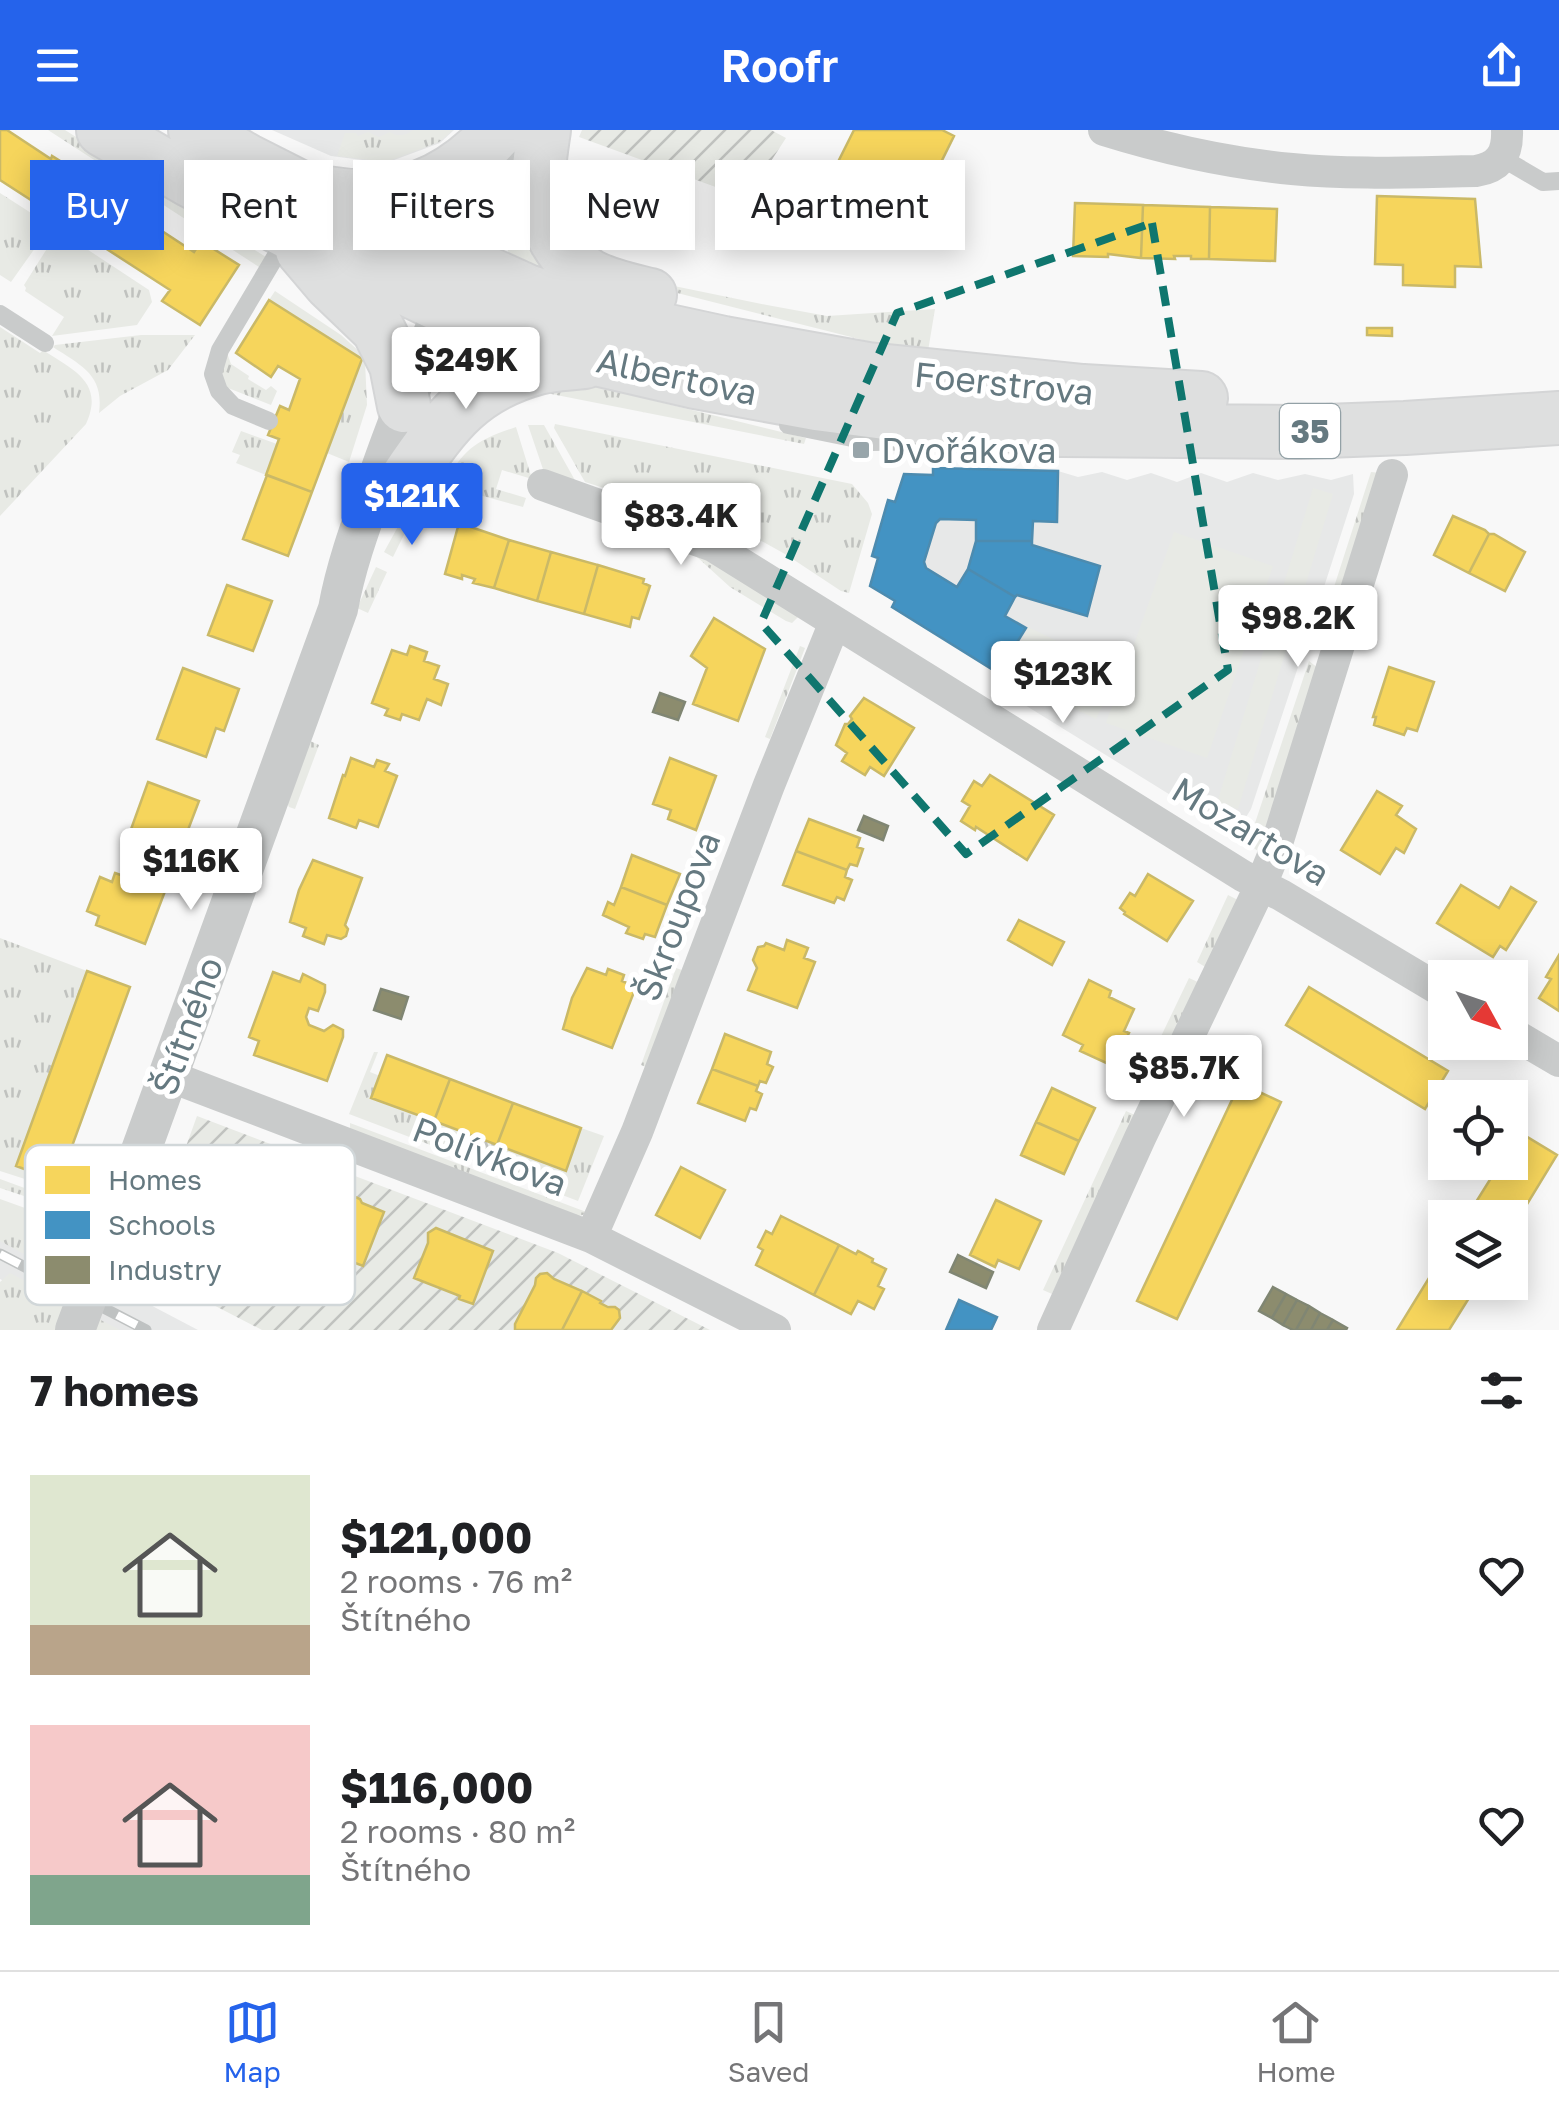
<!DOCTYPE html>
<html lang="en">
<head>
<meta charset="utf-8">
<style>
	:root { --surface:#fff; --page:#f6f6f6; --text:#202124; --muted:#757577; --line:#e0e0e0; --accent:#2563eb }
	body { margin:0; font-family:"Golos Text",sans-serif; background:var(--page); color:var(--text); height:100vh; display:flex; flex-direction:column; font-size:38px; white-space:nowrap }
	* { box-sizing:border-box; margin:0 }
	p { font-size:32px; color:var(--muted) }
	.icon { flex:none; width:55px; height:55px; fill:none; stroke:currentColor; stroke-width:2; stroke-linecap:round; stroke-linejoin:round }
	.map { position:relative; height:1200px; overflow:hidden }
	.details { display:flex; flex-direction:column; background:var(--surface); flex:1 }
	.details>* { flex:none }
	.banner { position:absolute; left:30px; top:30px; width:1000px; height:90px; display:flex; gap:20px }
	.needle { width:65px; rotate:130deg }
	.fabs { position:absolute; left:1428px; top:830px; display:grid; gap:20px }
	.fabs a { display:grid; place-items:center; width:100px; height:100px; border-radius:0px; background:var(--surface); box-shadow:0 5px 25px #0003; font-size:50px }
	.price { position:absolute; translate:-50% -85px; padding:0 22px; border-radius:10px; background:#fff; color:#222; font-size:32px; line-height:65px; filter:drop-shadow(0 2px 5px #0008) }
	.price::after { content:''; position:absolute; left:50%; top:60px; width:30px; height:22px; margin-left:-15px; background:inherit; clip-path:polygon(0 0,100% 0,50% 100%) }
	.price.current { background:var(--accent); color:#fff }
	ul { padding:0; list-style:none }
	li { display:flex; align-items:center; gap:30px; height:250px; padding:0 30px }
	li span { display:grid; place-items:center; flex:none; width:280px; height:200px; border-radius:0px; color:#555 }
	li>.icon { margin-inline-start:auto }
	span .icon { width:120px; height:120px; fill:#fffc; stroke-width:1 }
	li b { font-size:42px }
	h2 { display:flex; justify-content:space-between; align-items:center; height:120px; padding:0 30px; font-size:42px }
	.chip { padding:0 35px; border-radius:0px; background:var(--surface); box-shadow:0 5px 25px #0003; font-size:35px; line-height:90px }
	.chip.current { background:var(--accent); color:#fff }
	header { display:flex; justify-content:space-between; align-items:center; height:130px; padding:0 30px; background:var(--accent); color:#fff; font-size:45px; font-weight:600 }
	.tab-bar { display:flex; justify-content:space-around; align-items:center; height:140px; border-top:2px solid var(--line); background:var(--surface); font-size:28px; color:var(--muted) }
	.tab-bar a { display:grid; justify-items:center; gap:5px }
	.tab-bar .current { color:var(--accent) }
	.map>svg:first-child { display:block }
	.built { fill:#e7e8e8 }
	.grass { fill:url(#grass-tufts) }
	.garden { fill:url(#garden-furrows) }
	.pitch { fill:#e8eae5 }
	.homes { fill:#f6d55c; stroke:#cab967; stroke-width:2.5 }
	.schools { fill:#4393c3; stroke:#4d8baf; stroke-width:2.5 }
	.industry { fill:#8c8c6e; stroke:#808673; stroke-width:2.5 }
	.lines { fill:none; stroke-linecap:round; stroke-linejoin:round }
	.primary-casing { stroke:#d4d5d6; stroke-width:56 }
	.service { stroke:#c9cbcb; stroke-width:18 }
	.minor { stroke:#c9cbcb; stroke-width:32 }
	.tertiary { stroke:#c9cbcb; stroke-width:40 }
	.primary { stroke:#dedfdf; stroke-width:52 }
	.rail-casing { stroke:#bfc2c2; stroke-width:11 }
	.rail { stroke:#fff; stroke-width:8; stroke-dasharray:22; stroke-linecap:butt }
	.tertiary-bridge { stroke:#c9cbcb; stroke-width:40 }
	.marked { fill:none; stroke:#0f766e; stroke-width:8; stroke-dasharray:20 12; stroke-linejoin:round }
	.poi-dot { fill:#98a5aa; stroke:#fff; stroke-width:4 }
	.labels { text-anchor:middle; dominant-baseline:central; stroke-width:10; stroke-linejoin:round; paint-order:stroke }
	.shield { fill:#fff; stroke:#93a1a6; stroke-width:2.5 }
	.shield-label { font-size:32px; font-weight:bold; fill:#657980 }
	.street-label { font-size:35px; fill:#657980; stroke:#fff }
	.poi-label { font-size:35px; fill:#657980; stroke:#fff; text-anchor:start }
	.key { fill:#fff; stroke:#d1d7d9; stroke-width:2.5 }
	.key-label { font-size:28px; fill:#657980 }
</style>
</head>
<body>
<header><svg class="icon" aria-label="menu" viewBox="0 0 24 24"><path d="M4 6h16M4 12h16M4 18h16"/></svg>Roofr<svg class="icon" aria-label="share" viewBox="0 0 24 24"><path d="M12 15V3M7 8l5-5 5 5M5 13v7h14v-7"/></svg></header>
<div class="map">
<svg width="1559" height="1200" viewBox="0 0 1559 1200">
	<defs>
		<pattern id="grass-tufts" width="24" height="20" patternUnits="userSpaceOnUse" patternTransform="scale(2.5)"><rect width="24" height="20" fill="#e8eae5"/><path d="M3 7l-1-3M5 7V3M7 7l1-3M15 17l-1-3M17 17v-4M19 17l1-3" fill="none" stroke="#c0c2bf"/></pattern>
		<pattern id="garden-furrows" width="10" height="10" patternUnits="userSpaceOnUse" patternTransform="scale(2.5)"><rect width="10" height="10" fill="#e8eae5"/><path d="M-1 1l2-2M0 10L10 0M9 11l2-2" fill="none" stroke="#c0c2bf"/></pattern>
	</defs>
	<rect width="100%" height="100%" fill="#f8f8f8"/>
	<path class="built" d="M272,0H454L440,13L386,33L331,26Z
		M933,338L1058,341L1078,347L1102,342L1127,350L1151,343L1177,352L1201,343L1227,352L1253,343L1278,350L1305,344L1331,350L1353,344L1354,364L1303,522L1251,679L1235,705L996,557L998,542L892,477L895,471L871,456L878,428L872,426L888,370L895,371L904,344L933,345Z
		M0,1096L198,1200H98L0,1149Z"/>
	<path class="grass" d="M48,0H65L266,127L259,137Z
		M413,0H453L439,12L386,32L337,26L345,3H356L358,6L368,2L379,7L390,2C398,7 405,6 413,0Z
		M0,63L42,90L45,104L11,152L0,145Z
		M67,106L149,160L152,172L137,195L52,206L64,187L25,161L26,158L24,155L53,109Z
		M511,110L531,117L558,143L507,124Z
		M584,115L640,149L767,175L827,186L935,179L928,221L879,214L626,150Z
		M275,161L341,205L360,222L365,231L367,275L349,332L327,323L362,229L269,170Z
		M0,197L40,223L43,220C73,240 105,252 86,294L0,386Z
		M141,205H195L168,240L120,266L99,283C104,245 82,236 53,217L55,215Z
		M227,223L231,234L249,246L248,249L266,260L271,256L277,261L271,275L223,256L220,244Z
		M582,253L806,308L804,314L521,258Z
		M555,294L852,354L868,373L872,384L849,463L841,461L785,424L734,396L738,384L723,377L709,391L585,352L554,298Z
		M528,295H544L581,361L547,351Z
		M516,297L532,349L502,340L496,359L526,368L523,377L443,355C465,318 475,311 516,297Z
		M241,301L277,314L266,345L236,333L240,325L232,322Z
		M439,322L435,342L393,427L384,422Z
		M1371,342L1381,343L1327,516L1316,513Z
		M678,414L801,484L792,493L786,491L730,457L697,427L675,420Z
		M376,437L387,442L368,483L357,478Z
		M800,516L805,518L770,609L765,607Z
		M1309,531L1318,538L1258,721L1248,714Z
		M310,611L319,615L295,679L289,677L287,673Z
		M1228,765L1238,770L1207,838L1197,832Z
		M0,808L87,841L16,1036L58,1051L68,1026L94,1039L84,1068L0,1041Z
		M676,838L682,840L646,937L641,935Z
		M1189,848L1200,853L1150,958L1142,954L1141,948Z
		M374,922H378L370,942L380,946L372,968L565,1040L581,998L604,1006L578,1071L349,984Z
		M1126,981L1137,986L1052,1164L1043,1160Z
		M350,993L589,1083L579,1086L350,1000Z
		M0,1049L79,1078L78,1084L0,1058Z
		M0,1069L75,1096L59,1143L0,1111Z
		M10,1143L120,1200H0V1152Z"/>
	<path class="garden" d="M582,0H771L786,8L762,45L751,70L579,7Z
		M197,986L558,1123L710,1200H611L621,1187L618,1178L600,1173L601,1170L544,1143L536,1148L535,1155L515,1200H262L142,1138Z"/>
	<path class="pitch" d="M1313,358L1333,364L1238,679L1217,673Z
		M1174,402L1273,436L1207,628L1106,593Z
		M1028,497L1119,541L1096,589L1006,545Z"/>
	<path class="homes" d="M0,0H7L51,29L52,26L68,36L66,39L114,70L116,67L129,76L130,80L194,122L201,111L239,135L200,195L162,171L170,160L0,50Z
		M854,0H942L954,6L908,99L850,73L852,71L825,58Z
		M1377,66L1475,69L1481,137L1455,136V157L1403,155V135L1375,134Z
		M1075,73L1143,75L1141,128L1108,124V127L1073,126Z
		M1143,75L1210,77L1209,129H1191V126H1174L1175,129L1141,128Z
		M1210,77L1277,79L1275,131L1209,129Z
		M269,170L362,229L312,362L266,345L279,309L268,305L280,276L289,280L300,249L278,236L271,247L236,223Z
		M1367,198H1392V206L1367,205Z
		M267,345L312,362L288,426L243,409Z
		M1453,386L1485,400L1489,404L1469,443L1434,425Z
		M459,393L509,410L494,458L473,453L475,449L462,445V449L445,444Z
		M1489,404H1494L1525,422L1505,461L1469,443Z
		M509,410L551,422L537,471L494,458Z
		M551,422L598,435L584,484L537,471Z
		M598,435L644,449L643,453L650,456L639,489L632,487L630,497L584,484Z
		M227,455L272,471L253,521L208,505Z
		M714,488L765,519L738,591L693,574L707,538L691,526Z
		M410,516L427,522L424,531L439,536L434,549L448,554L441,575L427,569L419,590L402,584L400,590L385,585L388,579L372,573L392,520L407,525Z
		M1389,537L1434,552L1417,601L1407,598L1404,605L1374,595L1376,587H1373Z
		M183,538L239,559L224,601L216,598L206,627L157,609Z
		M864,568L914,598L884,646L870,637L865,645L842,631L847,623L836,615L845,594H848L852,589L850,586Z
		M351,628L374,637L377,630L389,634L385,641L397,646L378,697L359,690L356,698L329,688L343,645L345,646Z
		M670,628L716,646L696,700L668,689L671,680L653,674Z
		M990,645L1054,685L1027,730L976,697L975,700L961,691L970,676L962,671L974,651L982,656Z
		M148,652L199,671L180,721L130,702Z
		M1377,661L1402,676L1396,685L1416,699L1404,723L1396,718L1380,744L1341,720Z
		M809,689L860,708L857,717L863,719L857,736L850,734L847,740L796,721Z
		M796,721L847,740L845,747L852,750L844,770L837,767L834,773L783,755Z
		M632,725L680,744L667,775L621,757Z
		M313,730L362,748L345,795L348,799L346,806L341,809L327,805L324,814L303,806L306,798L290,792L299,760Z
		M115,743L146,754L148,748L167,756L145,814L96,795L99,786L87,781L100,747L112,752Z
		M1148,744L1193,771L1167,811L1124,784L1125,782L1120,778L1130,763L1135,766Z
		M1461,755L1499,778L1511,757L1536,772L1506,820L1500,816L1493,827L1437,793Z
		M621,757L667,775L655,807L645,804L643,809L626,803L629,797L603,785L608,772L614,775Z
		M1019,790L1064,812L1052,835L1008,810Z
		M787,810L808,818L804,828L815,832L797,878L748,860L757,838L753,830L758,817L764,816L766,813L784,820Z
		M1559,825V881L1539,868L1551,849L1546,847Z
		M587,838L606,845L608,839L624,845L622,851L636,857L612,918L563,899L572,868Z
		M87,841L130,857L59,1052L16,1036Z
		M273,842L300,852L303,844L325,855V862L318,881L309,878L306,887L309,895L324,901L333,895L343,900V907L327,951L254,925L259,911L249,907Z
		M1089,850L1111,861L1109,867L1134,879L1124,901L1129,903L1113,936L1080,921L1083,915L1063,905Z
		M1309,857L1448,941L1425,979L1286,895Z
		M725,904L771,922L767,934L773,937L766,953L760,951L758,956L712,939Z
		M387,925L450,949L434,991L371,968Z
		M712,939L758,956L756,961L762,964L756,980L750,978L745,991L698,973Z
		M450,949L513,973L497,1015L434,991Z
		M1240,953L1281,972L1177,1189L1137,1171Z
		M1052,958L1095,978L1079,1011L1036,992Z
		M513,973L581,998L566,1041L497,1015Z
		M1036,992L1079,1011L1064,1044L1021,1025Z
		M1519,1002L1557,1025L1510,1102V1088H1466L1501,1032H1510V1017Z
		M681,1037L725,1060L700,1108L656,1085Z
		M322,1058L343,1066L348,1064L360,1069L362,1073L384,1082L363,1136L350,1131L349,1135L333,1129L336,1120L303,1108Z
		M996,1070L1041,1091L1019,1139L998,1130L995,1137L970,1125Z
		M781,1086L839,1115L814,1165L756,1135L763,1120L758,1117L766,1101L772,1104Z
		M436,1098L493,1121L473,1174L459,1169L460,1166L414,1148L428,1113V1103Z
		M839,1115L856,1124L858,1121L873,1129L872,1132L886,1139L878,1156L884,1159L874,1179L858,1171L851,1184L814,1165Z
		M1445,1122V1152H1479L1449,1200H1397Z
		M547,1143L554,1149L582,1161L562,1200H515V1194L535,1155L536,1148L540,1144Z
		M582,1161L601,1171L600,1173L608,1177H615L619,1180L620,1188L611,1200H562Z"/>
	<path class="schools" d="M933,338L1058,341L1057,392L1033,391L1032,411H976V390L940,389L936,393L924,432L926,438L957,457L968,439L1015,467L1005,486L1026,498L998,543L892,477L895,471L870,456L878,428L872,426L888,370L895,372L904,344L933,345Z
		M976,411H1032V415L1100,436L1087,486L1017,465L1015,467L968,439Z
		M959,1170L997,1187L991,1200H946Z"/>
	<path class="industry" d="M660,563L685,572L678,590L653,582Z
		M864,686L888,696L883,710L858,700Z
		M381,859L408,867L401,889L374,880Z
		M958,1125L993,1142L986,1158L950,1142Z
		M1273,1157L1286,1164L1272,1188L1259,1181Z
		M1286,1164L1297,1170L1283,1195L1272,1188Z
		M1297,1170L1309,1176L1296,1200H1293L1283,1195Z
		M1309,1176L1320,1183L1311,1200H1296Z
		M1320,1183L1333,1190L1327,1200H1311Z
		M1333,1190L1347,1198L1346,1200H1327Z"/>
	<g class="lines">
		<g class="primary-casing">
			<path id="primary" d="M103,0L191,51L294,105L482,195L570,223L695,252L816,274L924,288L1062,300L1300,302L1405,298L1559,288
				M195,0L246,30L327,71L527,161L632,193L724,213L868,239L1083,261L1201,268
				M544,0C541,20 537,42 539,62C543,93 562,130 590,146C609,156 630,160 650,165
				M327,63C399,75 451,54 499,0
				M302,120L330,153L378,199L396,235L404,276
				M404,352C443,296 467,257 538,238C553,234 569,234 585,232"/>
		</g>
		<path class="service" d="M1502,28L1543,52L1559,51
			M0,184L45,213
			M269,291L233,276L219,261L213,244L220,220L287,107
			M788,295L872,312L925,311"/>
		<path class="minor" d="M1104,0C1165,19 1228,33 1292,39C1353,45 1415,42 1476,41C1500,37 1508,23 1507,0
			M543,355L713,416L1243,746L1281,765L1445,863
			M1510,902L1559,931
			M169,946L591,1107L775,1200
			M591,1107L637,1002L769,655L835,492
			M1053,1200L1140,1008L1261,755L1274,723L1392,345"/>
		<path class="tertiary" d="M108,1111L338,479C347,429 366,382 383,333C423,221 473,112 514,0"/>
		<use href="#primary" class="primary"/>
		<g class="rail-casing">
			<path id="rail" d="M0,1124L146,1200"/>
		</g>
		<use href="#rail" class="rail"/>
		<path class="tertiary-bridge" d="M75,1200L108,1111"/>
	</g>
	<path class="marked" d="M1152,93L1228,540L966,724L761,493L897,183Z"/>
	<rect class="poi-dot" x="851" y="310" width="20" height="20" rx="5"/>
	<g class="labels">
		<rect class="shield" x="1280" y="274" width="60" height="54" rx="8"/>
		<g class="shield-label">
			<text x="1310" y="301">35</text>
		</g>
		<g class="street-label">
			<text transform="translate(677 246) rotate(12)">Albertova</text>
			<text transform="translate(1004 253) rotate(6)">Foerstrova</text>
			<text transform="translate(1251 701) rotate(31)">Mozartova</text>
			<text transform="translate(677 786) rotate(-69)">Škroupova</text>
			<text transform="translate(187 896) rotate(-70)">Štítného</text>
			<text transform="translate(490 1026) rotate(21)">Polívkova</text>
		</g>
		<g class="poi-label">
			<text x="881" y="320">Dvořákova</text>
		</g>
	</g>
	<rect x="25" y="1015" width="330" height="160" rx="15" class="key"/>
	<rect x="45" y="1036" width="45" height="28" fill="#f6d55c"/>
	<rect x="45" y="1081" width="45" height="28" fill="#4393c3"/>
	<rect x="45" y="1126" width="45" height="28" fill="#8c8c6e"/>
	<g class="key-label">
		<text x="108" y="1060">Homes</text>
		<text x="108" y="1105">Schools</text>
		<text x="108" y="1150">Industry</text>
	</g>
</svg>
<div class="fabs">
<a><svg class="needle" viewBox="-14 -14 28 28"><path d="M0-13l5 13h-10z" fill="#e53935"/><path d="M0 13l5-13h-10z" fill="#757577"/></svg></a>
<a><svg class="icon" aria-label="locate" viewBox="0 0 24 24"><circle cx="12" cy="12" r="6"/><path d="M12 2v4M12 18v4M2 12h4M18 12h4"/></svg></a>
<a><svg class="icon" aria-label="layers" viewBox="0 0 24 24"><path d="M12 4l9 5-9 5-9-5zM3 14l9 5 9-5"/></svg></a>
</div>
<b class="price" style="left:466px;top:282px">$249K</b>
<b class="price current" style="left:412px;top:418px">$121K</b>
<b class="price" style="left:681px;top:438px">$83.4K</b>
<b class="price" style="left:1298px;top:540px">$98.2K</b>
<b class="price" style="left:1063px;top:596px">$123K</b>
<b class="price" style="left:191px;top:783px">$116K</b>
<b class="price" style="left:1184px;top:990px">$85.7K</b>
<div class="banner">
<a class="chip current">Buy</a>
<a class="chip">Rent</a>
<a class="chip">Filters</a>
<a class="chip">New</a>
<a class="chip">Apartment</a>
</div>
</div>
<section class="details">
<h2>7 homes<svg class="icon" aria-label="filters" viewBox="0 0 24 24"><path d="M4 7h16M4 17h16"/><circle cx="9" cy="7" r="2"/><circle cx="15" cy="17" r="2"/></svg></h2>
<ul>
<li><span style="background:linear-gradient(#dfe7d0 75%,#b9a48a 0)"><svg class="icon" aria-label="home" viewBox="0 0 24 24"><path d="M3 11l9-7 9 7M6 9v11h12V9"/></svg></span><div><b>$121,000</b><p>2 rooms · 76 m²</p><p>Štítného</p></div><svg class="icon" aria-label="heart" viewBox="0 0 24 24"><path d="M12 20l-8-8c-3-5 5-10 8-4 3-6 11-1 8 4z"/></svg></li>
<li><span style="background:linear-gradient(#f6c9c9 75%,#7fa58c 0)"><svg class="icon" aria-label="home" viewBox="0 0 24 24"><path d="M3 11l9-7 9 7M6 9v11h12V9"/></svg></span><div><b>$116,000</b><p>2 rooms · 80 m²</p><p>Štítného</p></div><svg class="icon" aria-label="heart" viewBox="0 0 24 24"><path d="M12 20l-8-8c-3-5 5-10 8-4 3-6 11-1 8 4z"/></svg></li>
</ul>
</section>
<nav class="tab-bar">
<a class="current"><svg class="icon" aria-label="map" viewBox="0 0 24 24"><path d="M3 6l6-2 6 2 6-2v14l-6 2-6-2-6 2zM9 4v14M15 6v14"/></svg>Map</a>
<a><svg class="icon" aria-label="saved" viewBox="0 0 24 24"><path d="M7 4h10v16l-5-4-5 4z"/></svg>Saved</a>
<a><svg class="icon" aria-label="home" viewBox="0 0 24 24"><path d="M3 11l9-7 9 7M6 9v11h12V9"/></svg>Home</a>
</nav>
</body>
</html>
